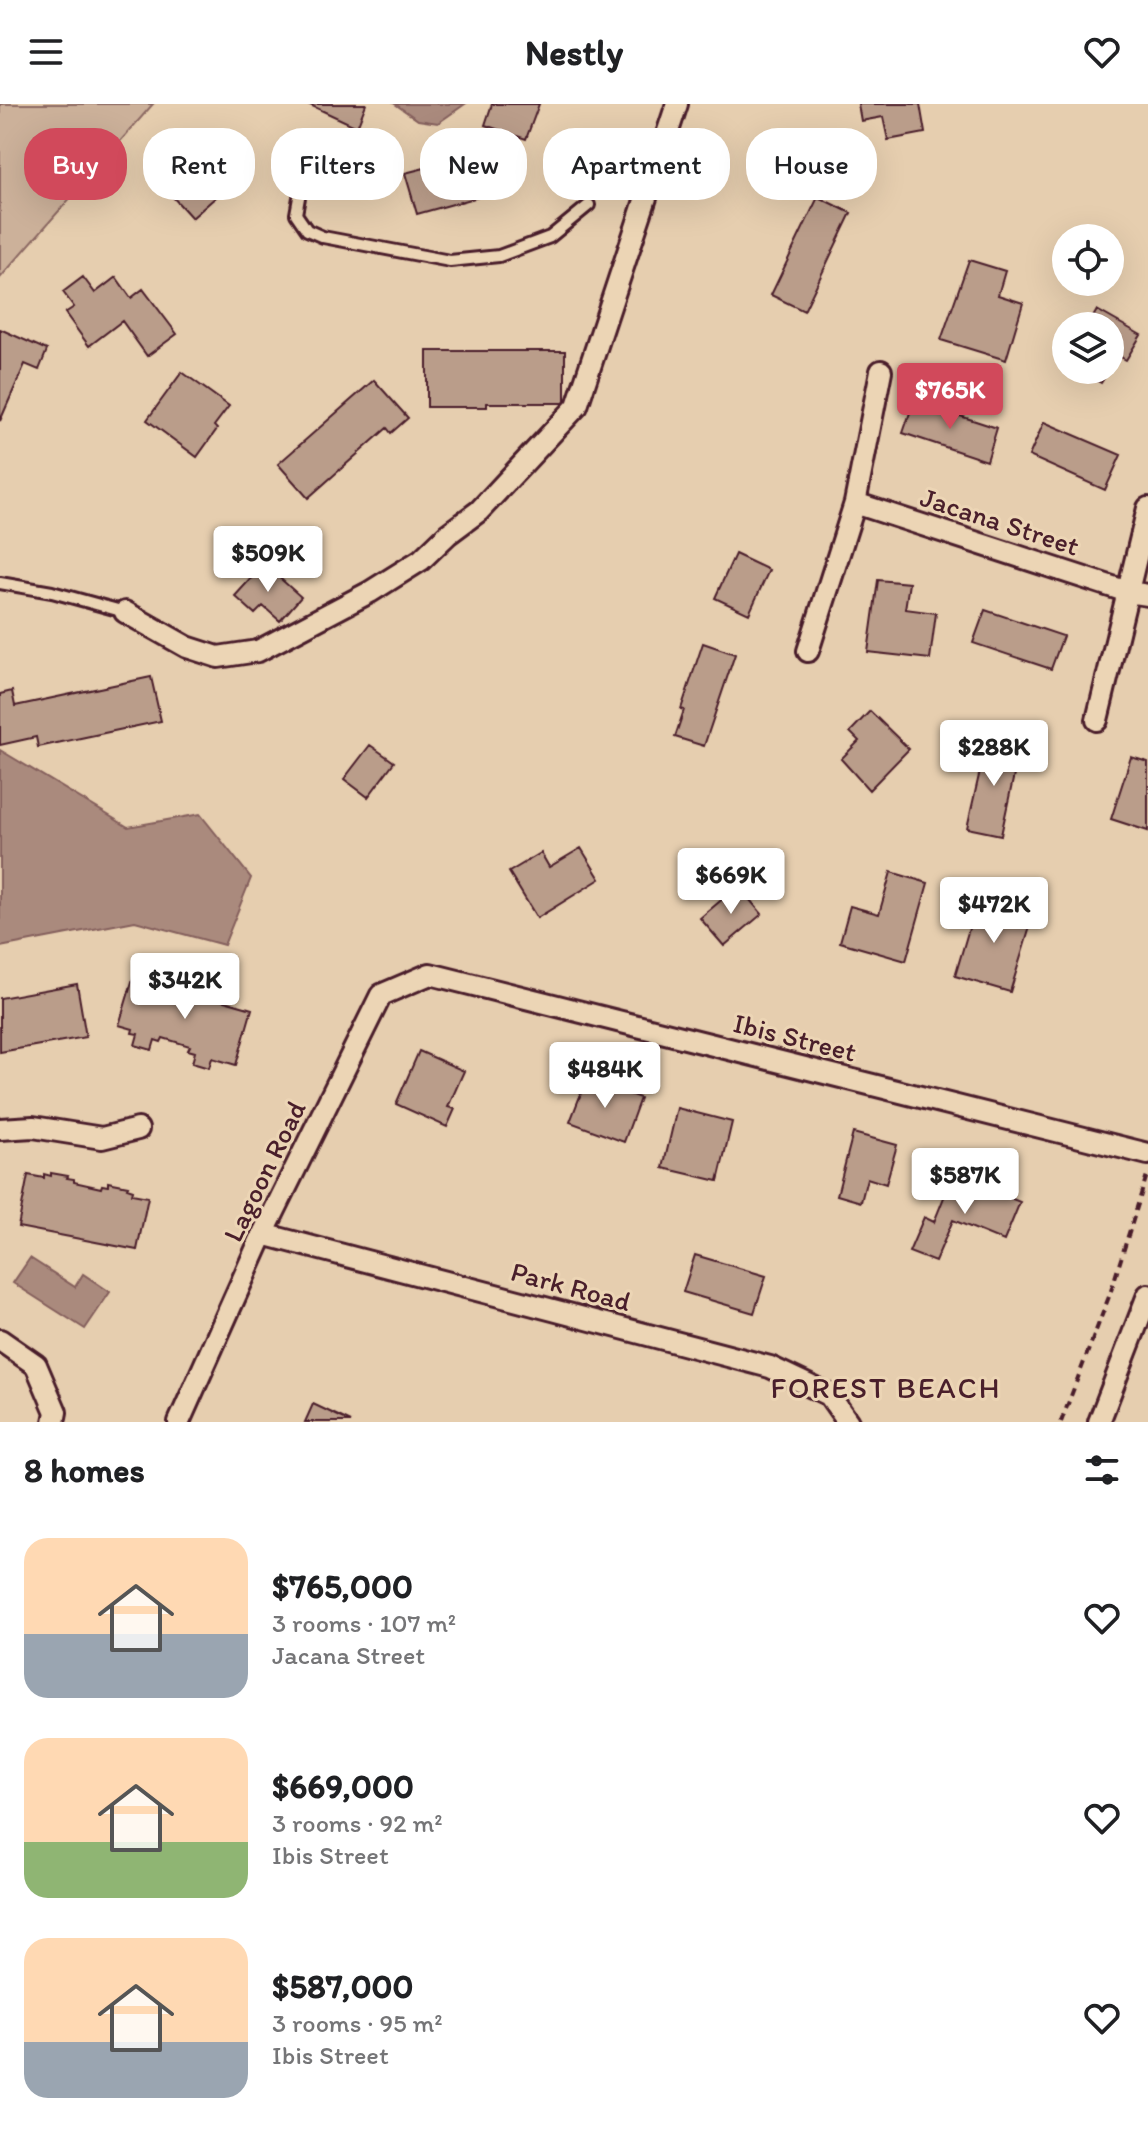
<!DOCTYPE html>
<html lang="en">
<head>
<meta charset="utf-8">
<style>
	:root { --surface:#fff; --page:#f2f2f2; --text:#202124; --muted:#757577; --accent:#d1495b }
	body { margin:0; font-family:Itim,sans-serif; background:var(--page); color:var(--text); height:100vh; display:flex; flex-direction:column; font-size:30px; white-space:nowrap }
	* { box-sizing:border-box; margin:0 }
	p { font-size:26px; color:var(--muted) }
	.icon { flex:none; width:44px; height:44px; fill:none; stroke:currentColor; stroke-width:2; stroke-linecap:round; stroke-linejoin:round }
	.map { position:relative; height:1318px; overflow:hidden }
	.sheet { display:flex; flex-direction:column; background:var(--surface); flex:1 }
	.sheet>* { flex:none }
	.hud { position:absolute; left:24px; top:24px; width:1100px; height:72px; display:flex; gap:16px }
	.tools { position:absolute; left:1052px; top:120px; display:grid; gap:16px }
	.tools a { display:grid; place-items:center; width:72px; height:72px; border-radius:50%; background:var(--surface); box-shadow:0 8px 32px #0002; font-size:40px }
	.price { position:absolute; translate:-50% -68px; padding:0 18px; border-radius:8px; background:#fff; color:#222; font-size:26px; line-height:52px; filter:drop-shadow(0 2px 4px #0008) }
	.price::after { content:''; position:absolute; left:50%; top:48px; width:24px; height:18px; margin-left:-12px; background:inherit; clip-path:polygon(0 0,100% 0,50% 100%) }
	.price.active { background:var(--accent); color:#fff }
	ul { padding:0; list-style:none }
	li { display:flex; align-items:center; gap:24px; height:200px; padding:0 24px }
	li span { display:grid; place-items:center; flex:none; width:224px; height:160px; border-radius:24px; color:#555 }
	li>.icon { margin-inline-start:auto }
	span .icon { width:96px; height:96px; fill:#fffc; stroke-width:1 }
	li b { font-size:34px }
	h2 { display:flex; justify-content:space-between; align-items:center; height:96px; padding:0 24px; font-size:34px }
	.pill { padding:0 28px; border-radius:32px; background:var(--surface); box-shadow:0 8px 32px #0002; font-size:28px; line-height:72px }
	.pill.active { background:var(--accent); color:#fff }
	header { display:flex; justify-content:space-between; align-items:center; height:104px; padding:0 24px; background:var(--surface); font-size:36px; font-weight:800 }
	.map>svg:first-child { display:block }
	.green { fill:#ccb19a; stroke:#8b6862; stroke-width:2 }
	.water { fill:#aa8a7d; stroke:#845f5c; stroke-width:2 }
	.building { fill:#ba9d8a; stroke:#4a1f2b; stroke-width:2 }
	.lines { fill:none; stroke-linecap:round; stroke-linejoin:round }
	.service-casing { stroke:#4a1f2b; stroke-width:16 }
	.minor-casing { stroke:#4a1f2b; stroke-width:26 }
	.path { stroke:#4a1f2b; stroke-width:4; stroke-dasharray:8 6; stroke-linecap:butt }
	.service { stroke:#ecd5b5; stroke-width:10 }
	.minor { stroke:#ecd5b5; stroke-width:20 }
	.labels { text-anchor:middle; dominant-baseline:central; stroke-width:6; stroke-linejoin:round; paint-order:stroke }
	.street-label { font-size:28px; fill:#4a1f2b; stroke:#ecd5b5 }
	.neighbourhood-label { font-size:30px; letter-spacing:2px; fill:#4a1f2b; stroke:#ecd5b5 }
</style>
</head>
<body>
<header><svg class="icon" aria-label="menu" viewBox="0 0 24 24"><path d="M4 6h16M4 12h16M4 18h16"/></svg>Nestly<svg class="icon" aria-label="heart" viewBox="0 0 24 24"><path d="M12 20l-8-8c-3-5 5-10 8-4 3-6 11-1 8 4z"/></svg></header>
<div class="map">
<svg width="1148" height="1318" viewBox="0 0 1148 1318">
	<rect width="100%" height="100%" fill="#e6ceaf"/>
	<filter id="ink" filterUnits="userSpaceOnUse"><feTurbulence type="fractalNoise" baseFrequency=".0125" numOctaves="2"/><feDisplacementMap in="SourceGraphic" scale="16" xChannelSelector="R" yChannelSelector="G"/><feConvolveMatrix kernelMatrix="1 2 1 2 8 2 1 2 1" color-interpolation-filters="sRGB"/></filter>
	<g filter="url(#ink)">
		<path class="green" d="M0,0H153L0,174Z"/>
		<path class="water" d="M395,0H465L438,19L418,16Z
			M0,646L128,723L200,710L251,774L224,841L135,817L0,843Z
			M30,1154L75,1183L83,1170L110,1188L85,1225L13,1179Z"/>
		<path class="building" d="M308,0H366L357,23Z
			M492,0H539L526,35L485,21Z
			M858,0H920L925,29L888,36L883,13L861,17Z
			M507,43L518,82L417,110L405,69Z
			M225,44L237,57L216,76L225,85L192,114L161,80L175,67L181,73L203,53L209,59Z
			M818,93L851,109L804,207L771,191Z
			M969,156L1005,167L998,191L1023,199L1006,256L941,236Z
			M83,173L95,189L116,173L131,194L143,185L177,230L147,252L122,217L89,242L65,209L74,203L63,188Z
			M1097,206L1141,231L1126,256L1117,251L1110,264V222H1088Z
			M0,225L47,246L39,266L25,260L0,317Z
			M427,247H565V299H487V303H427Z
			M1078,266H1109L1101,279Z
			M182,268L229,302L214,322L217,325L197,353L147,316Z
			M374,276L408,314L391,329L387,324L308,394L278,360Z
			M914,297L997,324L987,357L903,329Z
			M1044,318L1121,351L1105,386L1029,352Z
			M735,450L769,466L749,510L715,494Z
			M264,460L301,493L280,517L263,502L255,510L235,492Z
			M878,476L909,479L905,505L936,509L930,555L868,548Z
			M985,506L1063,532L1051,565L973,539Z
			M703,539L735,550L704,642L675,633L684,606L681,605Z
			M151,573L161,617L38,643L36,633L0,641V590L12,587L15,602Z
			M870,607L909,645L869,686L841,655L859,637L850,628Z
			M987,636L1020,643L1001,731L967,724Z
			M370,641L394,658L368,693L344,675Z
			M1131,653L1148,658V727L1111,715Z
			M581,744L600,775L537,814L509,768L541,749L549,763Z
			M891,768L928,779L906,857L840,838L850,802L879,810Z
			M738,782L762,810L724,842L700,814Z
			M978,794L1034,810L1010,888L955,872Z
			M134,871L252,905L236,961L212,954L209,964L192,959L195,948L188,946L190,942L163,934L161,938L155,936L152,946L135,941L138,930L132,929L133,925L119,921Z
			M77,880L86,933L0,948V894Z
			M419,947L464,967L448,1003L455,1005L447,1023L396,1000Z
			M587,974L640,994L624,1038L570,1018Z
			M677,1004L732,1018L718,1077L663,1064Z
			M853,1029L897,1041L886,1080L867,1074L861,1098L837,1091Z
			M51,1069L68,1072L67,1074L74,1075V1078L101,1084L102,1081L108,1082V1078L128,1082L127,1084L133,1086L132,1090L148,1093L137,1146L18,1123L28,1071L44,1074V1070L51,1072Z
			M953,1071L1020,1098L1004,1137L953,1116L935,1158L909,1148L924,1113L934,1118Z
			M695,1151L766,1172L754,1209L683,1188Z
			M313,1300L351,1318H305Z"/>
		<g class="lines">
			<g class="service-casing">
				<path id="service" d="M342,53L320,67L300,88L296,110L307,126L323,133L450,157L499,152L550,133L589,101
					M0,479L52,488L125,508"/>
			</g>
			<g class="minor-casing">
				<path id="minor" d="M855,399L1128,488L1148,491
					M125,508L187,543L218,553L258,547L370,488L421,456L448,430L479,407L577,302L677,0
					M808,547L855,399L881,267
					M1097,616L1148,404
					M0,1025L33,1023L102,1034L138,1025
					M263,1130L770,1263L829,1291L848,1318
					M0,1236L36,1261L56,1308L54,1318
					M179,1318L263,1130L381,891L430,870L1148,1050
					M1099,1318L1148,1191"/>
			</g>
			<path class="path" d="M1061,1318L1110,1190L1147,1071"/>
			<use href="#service" class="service"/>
			<use href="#minor" class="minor"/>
		</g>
	</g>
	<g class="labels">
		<g class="street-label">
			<text transform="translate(1000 417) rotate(18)">Jacana Street</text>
			<text transform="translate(795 933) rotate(14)">Ibis Street</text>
			<text transform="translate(264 1067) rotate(-64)">Lagoon Road</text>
			<text transform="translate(571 1182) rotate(15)">Park Road</text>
		</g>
		<g class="neighbourhood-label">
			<text x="886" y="1283">FOREST BEACH</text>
		</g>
	</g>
</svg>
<div class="tools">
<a><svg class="icon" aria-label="locate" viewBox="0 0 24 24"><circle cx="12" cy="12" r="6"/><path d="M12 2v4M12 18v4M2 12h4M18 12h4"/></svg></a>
<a><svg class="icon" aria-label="layers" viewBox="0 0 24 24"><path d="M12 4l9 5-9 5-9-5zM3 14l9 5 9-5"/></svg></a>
</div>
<b class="price active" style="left:950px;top:327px">$765K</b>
<b class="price" style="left:268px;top:490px">$509K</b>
<b class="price" style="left:994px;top:684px">$288K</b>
<b class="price" style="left:731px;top:812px">$669K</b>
<b class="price" style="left:994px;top:841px">$472K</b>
<b class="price" style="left:185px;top:917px">$342K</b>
<b class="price" style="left:605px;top:1006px">$484K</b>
<b class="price" style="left:965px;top:1112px">$587K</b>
<div class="hud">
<a class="pill active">Buy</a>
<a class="pill">Rent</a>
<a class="pill">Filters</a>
<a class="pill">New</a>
<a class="pill">Apartment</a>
<a class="pill">House</a>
</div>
</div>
<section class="sheet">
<h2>8 homes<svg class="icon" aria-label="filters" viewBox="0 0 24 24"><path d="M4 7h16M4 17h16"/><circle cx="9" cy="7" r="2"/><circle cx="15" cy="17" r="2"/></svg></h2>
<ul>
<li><span style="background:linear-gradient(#ffd9b3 60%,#9aa5b1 0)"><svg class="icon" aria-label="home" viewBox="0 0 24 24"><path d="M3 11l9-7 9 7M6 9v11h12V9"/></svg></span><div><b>$765,000</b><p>3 rooms · 107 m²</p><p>Jacana Street</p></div><svg class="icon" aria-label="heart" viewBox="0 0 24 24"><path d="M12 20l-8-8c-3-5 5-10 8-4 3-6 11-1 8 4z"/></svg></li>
<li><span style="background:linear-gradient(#ffd9b3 65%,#8fb573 0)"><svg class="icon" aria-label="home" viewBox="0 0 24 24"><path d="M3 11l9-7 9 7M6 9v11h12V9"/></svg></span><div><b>$669,000</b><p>3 rooms · 92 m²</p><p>Ibis Street</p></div><svg class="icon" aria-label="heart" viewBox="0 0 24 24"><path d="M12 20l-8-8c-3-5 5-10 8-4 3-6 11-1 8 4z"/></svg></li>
<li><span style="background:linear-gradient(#ffd9b3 65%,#9aa5b1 0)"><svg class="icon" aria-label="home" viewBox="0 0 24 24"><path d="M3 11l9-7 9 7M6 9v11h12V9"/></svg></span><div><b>$587,000</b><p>3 rooms · 95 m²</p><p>Ibis Street</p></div><svg class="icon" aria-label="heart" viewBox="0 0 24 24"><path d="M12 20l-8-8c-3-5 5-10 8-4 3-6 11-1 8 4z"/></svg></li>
</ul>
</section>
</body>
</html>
